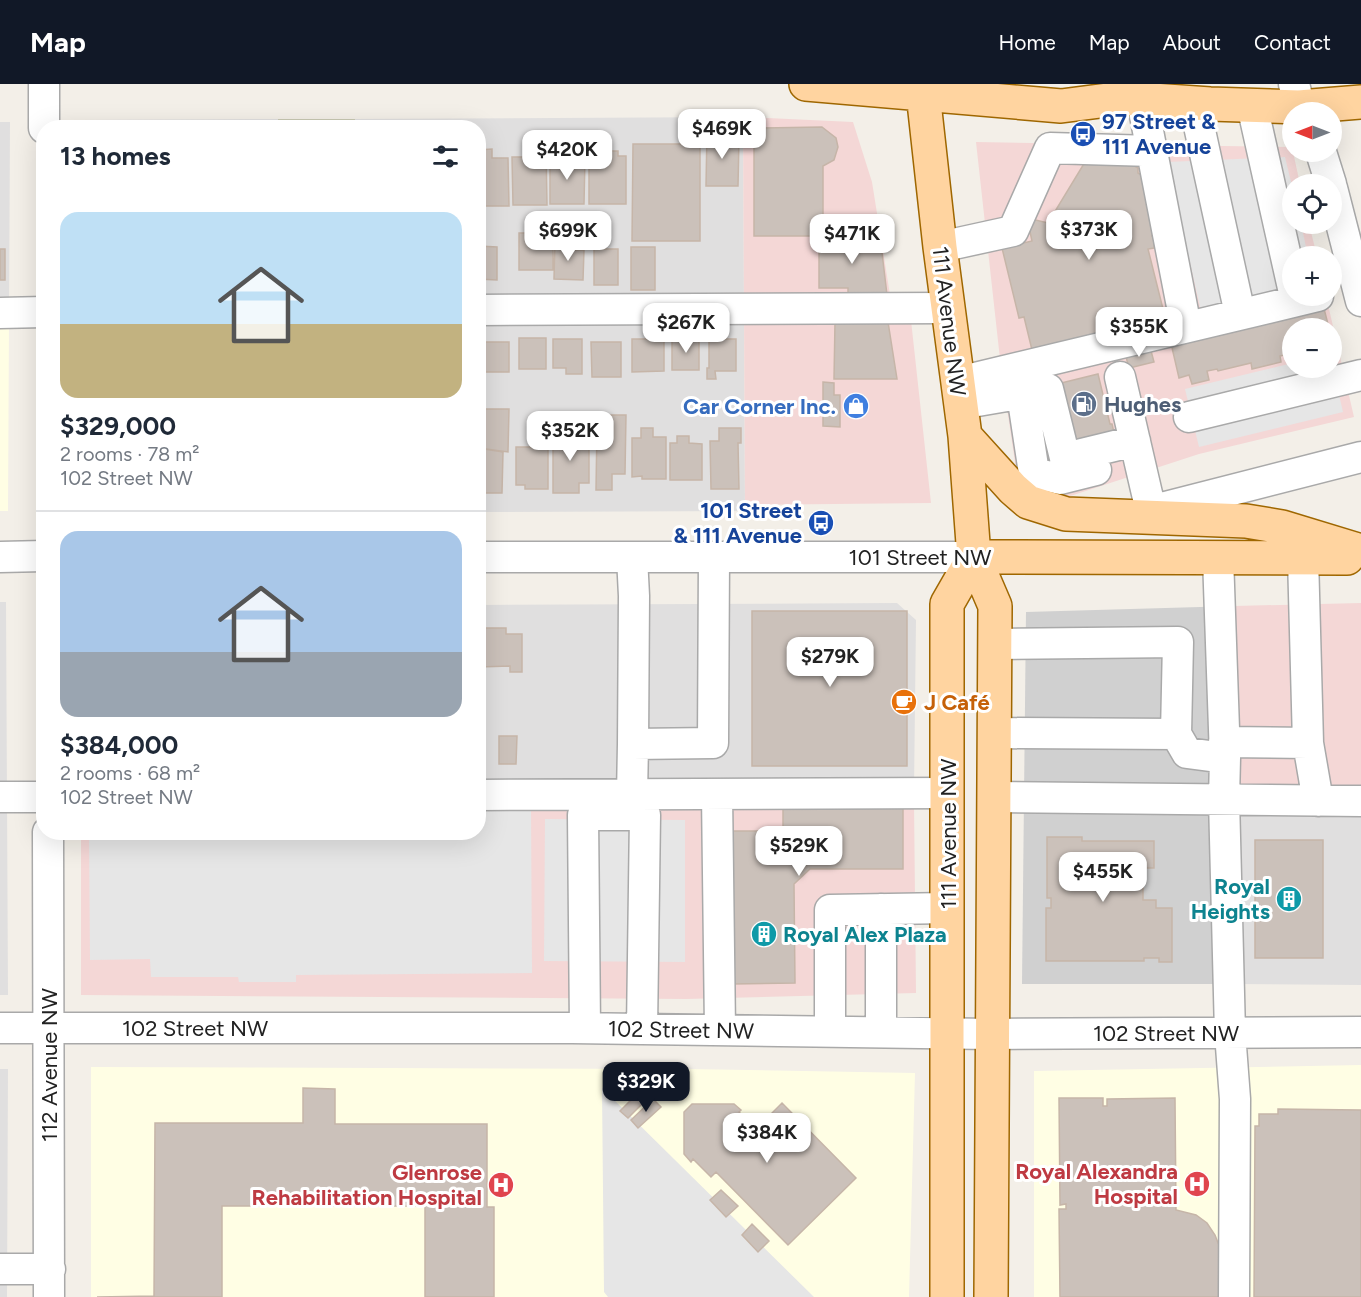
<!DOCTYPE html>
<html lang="en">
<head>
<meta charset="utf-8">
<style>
	:root { --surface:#fff; --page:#f6f6f7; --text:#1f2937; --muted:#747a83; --line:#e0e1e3; --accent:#111827 }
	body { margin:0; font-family:Figtree,sans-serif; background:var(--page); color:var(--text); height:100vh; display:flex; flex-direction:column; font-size:22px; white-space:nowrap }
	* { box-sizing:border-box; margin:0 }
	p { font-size:20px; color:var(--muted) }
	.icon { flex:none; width:33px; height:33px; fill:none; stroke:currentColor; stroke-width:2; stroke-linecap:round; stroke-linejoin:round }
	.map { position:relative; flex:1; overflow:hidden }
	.sheet { position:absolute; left:36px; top:36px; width:450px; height:720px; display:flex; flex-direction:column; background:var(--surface); border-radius:24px; box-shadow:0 6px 24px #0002 }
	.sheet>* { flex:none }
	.needle { width:39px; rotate:270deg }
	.tools { position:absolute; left:1282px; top:18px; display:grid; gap:12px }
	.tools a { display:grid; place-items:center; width:60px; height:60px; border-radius:50%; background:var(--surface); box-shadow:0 6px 24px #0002; font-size:30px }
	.price { position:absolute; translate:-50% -51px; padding:0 14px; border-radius:12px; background:#fff; color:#222; font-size:20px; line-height:39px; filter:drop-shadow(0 2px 3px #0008) }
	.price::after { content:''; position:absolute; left:50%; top:36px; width:18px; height:14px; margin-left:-9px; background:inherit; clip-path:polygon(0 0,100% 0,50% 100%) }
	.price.active { background:var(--accent); color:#fff }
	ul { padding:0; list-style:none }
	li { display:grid; align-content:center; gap:12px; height:318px; padding:0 24px }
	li+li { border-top:2px solid var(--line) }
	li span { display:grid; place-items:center; height:186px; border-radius:18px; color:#555 }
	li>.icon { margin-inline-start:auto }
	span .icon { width:108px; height:108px; fill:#fffc; stroke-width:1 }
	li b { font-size:26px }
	h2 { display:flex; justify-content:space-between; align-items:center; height:72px; padding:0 24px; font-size:26px }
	header { display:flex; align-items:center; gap:36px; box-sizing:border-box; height:84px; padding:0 30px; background:var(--accent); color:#fff }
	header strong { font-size:28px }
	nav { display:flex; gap:33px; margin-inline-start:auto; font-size:21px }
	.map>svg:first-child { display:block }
	.residential { fill:#e0dfdf }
	.commercial { fill:#f4d7d6; fill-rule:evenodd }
	.education { fill:#fffee4 }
	.religious { fill:#d0d0d0 }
	.construction { fill:#c8c8b2 }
	.parking { fill:#e6e6e6 }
	.building { fill:#cbc1ba; stroke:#c6b5a8; stroke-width:1.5 }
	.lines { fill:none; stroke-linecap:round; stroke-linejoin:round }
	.minor-casing { stroke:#a9a9a9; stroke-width:33 }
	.major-casing { stroke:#9f6700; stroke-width:36 }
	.minor { stroke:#fff; stroke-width:30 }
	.major { stroke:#ffd4a0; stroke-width:33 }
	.labels { text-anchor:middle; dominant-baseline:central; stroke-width:6; stroke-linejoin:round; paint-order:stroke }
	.transit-label { font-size:22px; font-weight:bold; fill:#164399; stroke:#fff; text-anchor:start }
	.street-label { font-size:22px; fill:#222; stroke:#fff }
	.service-label { font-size:22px; font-weight:bold; fill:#4e5e75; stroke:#fff; text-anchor:start }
	.shop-label { font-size:22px; font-weight:bold; fill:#366cbe; stroke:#fff; text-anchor:end }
	.food-label { font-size:22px; font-weight:bold; fill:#c56008; stroke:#fff; text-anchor:start }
	.culture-label { font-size:22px; font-weight:bold; fill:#0d838f; stroke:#fff; text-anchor:end }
	.health-label { font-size:22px; font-weight:bold; fill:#be3a42; stroke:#fff; text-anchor:end }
</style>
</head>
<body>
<header>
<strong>Map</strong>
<nav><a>Home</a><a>Map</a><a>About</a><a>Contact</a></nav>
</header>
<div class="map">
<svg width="1361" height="1213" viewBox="0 0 1361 1213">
	<rect width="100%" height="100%" fill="#f3efe8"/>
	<path class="residential" d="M743,33L745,427L479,428L478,44L355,43V35Z
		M278,35V43L80,44V36Z
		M0,38H10L9,234H0Z
		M0,518H6L8,911H0Z
		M897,519L916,536L914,706H479L478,521Z
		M1234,720L1361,722V901L1233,900Z
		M0,985H8L7,1213H0Z"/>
	<path class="commercial" d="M743,33L853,38L872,98L891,217L909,218L931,419L745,421Z
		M976,58L1292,63L1300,100H1293V140H1309L1317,172H1293V212H1326L1354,333L1199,370L1058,416L1016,385L1001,284ZM1293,244H1332V284H1293Z
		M1361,519V719L1234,720L1235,522Z
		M914,718L916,909L686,915L81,911V749L478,748L479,719Z"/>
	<path class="education" d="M0,234H9L8,427H0Z
		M1361,981V1213H1034V987Z
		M91,983L686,985L915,989L909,1213H91Z"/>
	<path class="religious" d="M1235,522L1233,900H1022L1026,528Z"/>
	<path class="construction" d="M278,35H355V43H278Z"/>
	<path class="parking" d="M1285,73L1293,106V140H1301L1308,172H1293V204L1201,227L1167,78Z
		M1293,279V284H1332V280L1343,328L1199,363L1185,305Z
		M479,724H531L532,889L296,891V898H239L238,893H151L150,875L90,876L89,749L478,748Z
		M545,735L685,736V878L544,877Z
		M602,1004L814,1213H608L604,1208Z"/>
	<path class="building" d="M822,43L836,54L838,63L834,76L823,82V152H754V44Z
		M707,47H722V54H739L738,102H706Z
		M633,60H700V157H632Z
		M589,63H610V67H618V72H626V120H589Z
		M524,64H546L547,121H513L512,73H524Z
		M492,65V74H508L509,122H478V66Z
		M550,73L585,74L584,120H550Z
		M1121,74L1138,84V89L1153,98L1152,152H1154V164L1148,165L1166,237L1033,270L1024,233L1019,234L1002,164L1032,157L1027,134L1048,139L1085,78Z
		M519,149H553V186H519Z
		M819,152H880L887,211H848V204H819Z
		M555,156H566V166H584L583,196L554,195Z
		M478,162L497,163V196L478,195Z
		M631,163H655V206H631Z
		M0,165H5V196H0Z
		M594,165H618V201H594Z
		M1322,217L1329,244H1293V269L1280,272L1281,278L1252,285L1251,279L1218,287L1217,285L1207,287L1209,296L1192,300L1189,291L1179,294L1170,255Z
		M835,238H888L897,295H834Z
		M519,254H546V285H519Z
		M553,255H582V290H566V284H553Z
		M632,255H664V287L632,288Z
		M672,255H699V286H672Z
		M709,255H736V287H715L716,295H707V284H709Z
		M478,258H509V288H478Z
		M591,258H621V293H592Z
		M1150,263L1154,278L1129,284L1125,269Z
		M1098,290L1110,340H1112L1116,357L1072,362L1057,300Z
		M823,298L834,299V311H840V343L823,342Z
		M479,325H509L508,368L479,364Z
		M601,331H626L625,390H612V406H596L597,342H601Z
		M641,344H653V353H666V395H642V392L632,393V354H641Z
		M719,344H741V359H738L739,405H711L710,357H719Z
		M553,349H589V399H579V409H553Z
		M677,352H689V359L702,360V396H670V359H677Z
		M516,363H548V405H525V401H516Z
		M478,364L503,368L502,409H481V406H478Z
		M752,527H907V682H752Z
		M479,544H506V550H522V588H510V582L479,583Z
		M499,652H517L516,680H499Z
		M903,722V785H810L794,800L795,899L733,900V747H783V723Z
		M1047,753H1082V757H1154V784H1143V816H1156V824H1172V878H1159V874H1144V877H1046V824H1051V814H1047Z
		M1255,756H1323V874H1255Z
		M303,1004L335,1005V1040H487V1123H494V1213H425V1122H222V1213H97L154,1212L155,1039H303Z
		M642,1005L650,1012L628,1034L620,1027Z
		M1059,1014H1103V1022H1107V1015L1175,1014L1176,1126L1196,1131L1207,1139L1215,1151L1220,1164L1221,1213H1060L1059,1125H1066V1120L1060,1121Z
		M653,1015L661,1023L638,1044L631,1036Z
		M782,1019L856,1094L788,1161L716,1088L711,1093L693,1075L691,1078L684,1070V1028L692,1020H734L741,1026L739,1028L756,1045Z
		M1278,1025L1361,1026V1213H1254L1255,1042H1259V1030H1278Z
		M721,1106L738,1122L726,1133L710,1116Z
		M752,1140L769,1157L758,1168L742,1151Z"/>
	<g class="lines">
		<g class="minor-casing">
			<path id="minor" d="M44,0V44
				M1294,0L1301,28
				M1142,16L1186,243
				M1194,19L1240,230
				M1252,21L1293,204
				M1321,68L1331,100
				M1332,104L1361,217
				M940,163L1013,147L1050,64L1152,67
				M478,226L948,224
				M0,229L44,228
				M1120,293L1151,427
				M958,298L1318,212
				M1022,310L1034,389L1060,395L1096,386
				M960,320L1048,305L1065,374L1135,357
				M1189,333L1361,291
				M1146,428L1361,373
				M0,473L44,472
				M478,473H974
				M632,473L634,512L633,660L713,659L714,473
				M1218,473L1225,674L1224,715L1230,949L1235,1015L1234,1213
				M995,560L1178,558L1176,650L995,649
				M1176,650L1187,669L1225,674
				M1224,658L1308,659L1303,473
				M1308,659L1318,717
				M717,710L720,946
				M478,711L948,709
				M632,711L633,660
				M0,713H44
				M994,713L1361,717
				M48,748L49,1213
				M881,825V948
				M0,944H572L991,950L1361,948
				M585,944L583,731H645L642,945
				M830,947V826L948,824
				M0,1185H50"/>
		</g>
		<g class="major-casing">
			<path id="major" d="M806,0L1061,22L1124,14L1210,20L1299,23L1361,18
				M922,0L940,163L965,352L974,473L995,522L991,1213
				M965,352L1013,405L1028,418L1066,430L1246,437L1282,443L1361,467
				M974,473L1347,474
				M947,1213V520L974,473"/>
		</g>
		<use href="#minor" class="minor"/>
		<use href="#major" class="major"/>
	</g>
	<defs>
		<g id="bus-disc" transform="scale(1.35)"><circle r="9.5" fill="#1a4fb4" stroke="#fff"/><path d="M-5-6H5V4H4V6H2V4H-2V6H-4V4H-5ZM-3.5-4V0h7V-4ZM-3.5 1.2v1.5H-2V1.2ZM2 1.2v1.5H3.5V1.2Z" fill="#fff"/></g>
		<g id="fuel-disc" transform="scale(1.35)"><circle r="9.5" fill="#5c6f8a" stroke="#fff"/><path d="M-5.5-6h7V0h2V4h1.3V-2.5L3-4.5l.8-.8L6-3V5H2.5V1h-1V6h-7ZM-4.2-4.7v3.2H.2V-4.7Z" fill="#fff"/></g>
		<g id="shop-disc" transform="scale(1.35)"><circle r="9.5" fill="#3f7fe0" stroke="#fff"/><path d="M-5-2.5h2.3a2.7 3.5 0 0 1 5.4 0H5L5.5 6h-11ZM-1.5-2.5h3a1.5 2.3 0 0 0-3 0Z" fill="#fff"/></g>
		<g id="cafe-disc" transform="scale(1.35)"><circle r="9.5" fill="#e8710a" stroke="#fff"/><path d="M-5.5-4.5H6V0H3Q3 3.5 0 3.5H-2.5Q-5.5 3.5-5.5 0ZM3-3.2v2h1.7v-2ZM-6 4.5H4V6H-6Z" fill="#fff"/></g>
		<g id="building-disc" transform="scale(1.35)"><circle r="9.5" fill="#0f9aa8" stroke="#fff"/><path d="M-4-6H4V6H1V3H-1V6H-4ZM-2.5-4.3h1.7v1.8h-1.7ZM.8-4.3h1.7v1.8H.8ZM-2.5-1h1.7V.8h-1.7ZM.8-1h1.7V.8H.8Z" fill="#fff"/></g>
		<g id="hospital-disc" transform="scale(1.35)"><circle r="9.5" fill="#e0444e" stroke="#fff"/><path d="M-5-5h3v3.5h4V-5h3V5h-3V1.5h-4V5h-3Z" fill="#fff"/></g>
	</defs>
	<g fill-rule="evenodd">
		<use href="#bus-disc" x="1083" y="50"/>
		<use href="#fuel-disc" x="1084" y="320"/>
		<use href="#shop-disc" x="856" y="322"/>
		<use href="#bus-disc" x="821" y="439"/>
		<use href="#cafe-disc" x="904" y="618"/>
		<use href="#building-disc" x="1289" y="815"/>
		<use href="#building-disc" x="764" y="850"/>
		<use href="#hospital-disc" x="1197" y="1100"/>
		<use href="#hospital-disc" x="501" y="1101"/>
	</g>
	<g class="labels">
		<g class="transit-label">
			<text x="1102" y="37">97 Street &amp;<tspan x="1102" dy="25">111 Avenue</tspan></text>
			<text x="802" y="426" text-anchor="end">101 Street<tspan x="802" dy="25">&amp; 111 Avenue</tspan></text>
		</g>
		<g class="street-label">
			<text transform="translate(949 237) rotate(83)">111 Avenue NW</text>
			<text x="920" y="473">101 Street NW</text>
			<text transform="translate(948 750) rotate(-90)">111 Avenue NW</text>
			<text x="195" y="944">102 Street NW</text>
			<text transform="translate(681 946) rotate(1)">102 Street NW</text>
			<text x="1166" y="949">102 Street NW</text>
			<text transform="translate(49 981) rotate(-90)">112 Avenue NW</text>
		</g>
		<g class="service-label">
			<text x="1104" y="320">Hughes</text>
		</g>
		<g class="shop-label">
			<text x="836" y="322">Car Corner Inc.</text>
		</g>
		<g class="food-label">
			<text x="924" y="618">J Café</text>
		</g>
		<g class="culture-label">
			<text x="1270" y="802">Royal<tspan x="1270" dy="25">Heights</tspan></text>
			<text x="783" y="850" text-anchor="start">Royal Alex Plaza</text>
		</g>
		<g class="health-label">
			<text x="1178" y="1087">Royal Alexandra<tspan x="1178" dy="25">Hospital</tspan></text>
			<text x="482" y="1088">Glenrose<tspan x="482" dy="25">Rehabilitation Hospital</tspan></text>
		</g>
	</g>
</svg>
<div class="tools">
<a><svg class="needle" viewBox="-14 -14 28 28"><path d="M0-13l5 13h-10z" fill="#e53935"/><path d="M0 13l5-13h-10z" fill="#747a83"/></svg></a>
<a><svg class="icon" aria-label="locate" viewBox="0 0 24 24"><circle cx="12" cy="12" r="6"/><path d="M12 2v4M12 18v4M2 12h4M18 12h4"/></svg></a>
<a>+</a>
<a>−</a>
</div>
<b class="price" style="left:722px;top:76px">$469K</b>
<b class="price" style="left:567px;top:97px">$420K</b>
<b class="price" style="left:1089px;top:177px">$373K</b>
<b class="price" style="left:568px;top:178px">$699K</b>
<b class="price" style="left:852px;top:181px">$471K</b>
<b class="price" style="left:686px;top:270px">$267K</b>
<b class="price" style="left:1139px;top:274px">$355K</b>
<b class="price" style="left:570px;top:378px">$352K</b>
<b class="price" style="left:830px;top:604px">$279K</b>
<b class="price" style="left:799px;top:793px">$529K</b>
<b class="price" style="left:1103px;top:819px">$455K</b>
<b class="price active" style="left:646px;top:1029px">$329K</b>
<b class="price" style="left:767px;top:1080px">$384K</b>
<section class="sheet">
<h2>13 homes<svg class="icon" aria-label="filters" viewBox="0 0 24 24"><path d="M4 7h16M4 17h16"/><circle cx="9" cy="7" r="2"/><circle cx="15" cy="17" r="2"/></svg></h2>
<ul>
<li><span style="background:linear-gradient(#bfe0f5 60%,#c2b280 0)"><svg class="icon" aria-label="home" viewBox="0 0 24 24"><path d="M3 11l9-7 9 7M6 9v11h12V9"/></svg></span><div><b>$329,000</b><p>2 rooms · 78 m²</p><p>102 Street NW</p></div></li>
<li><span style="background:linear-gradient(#a9c7e8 65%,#9aa5b1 0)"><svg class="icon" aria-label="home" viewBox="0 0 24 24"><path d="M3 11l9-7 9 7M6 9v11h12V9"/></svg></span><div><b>$384,000</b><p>2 rooms · 68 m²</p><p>102 Street NW</p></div></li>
</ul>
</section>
</div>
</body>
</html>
